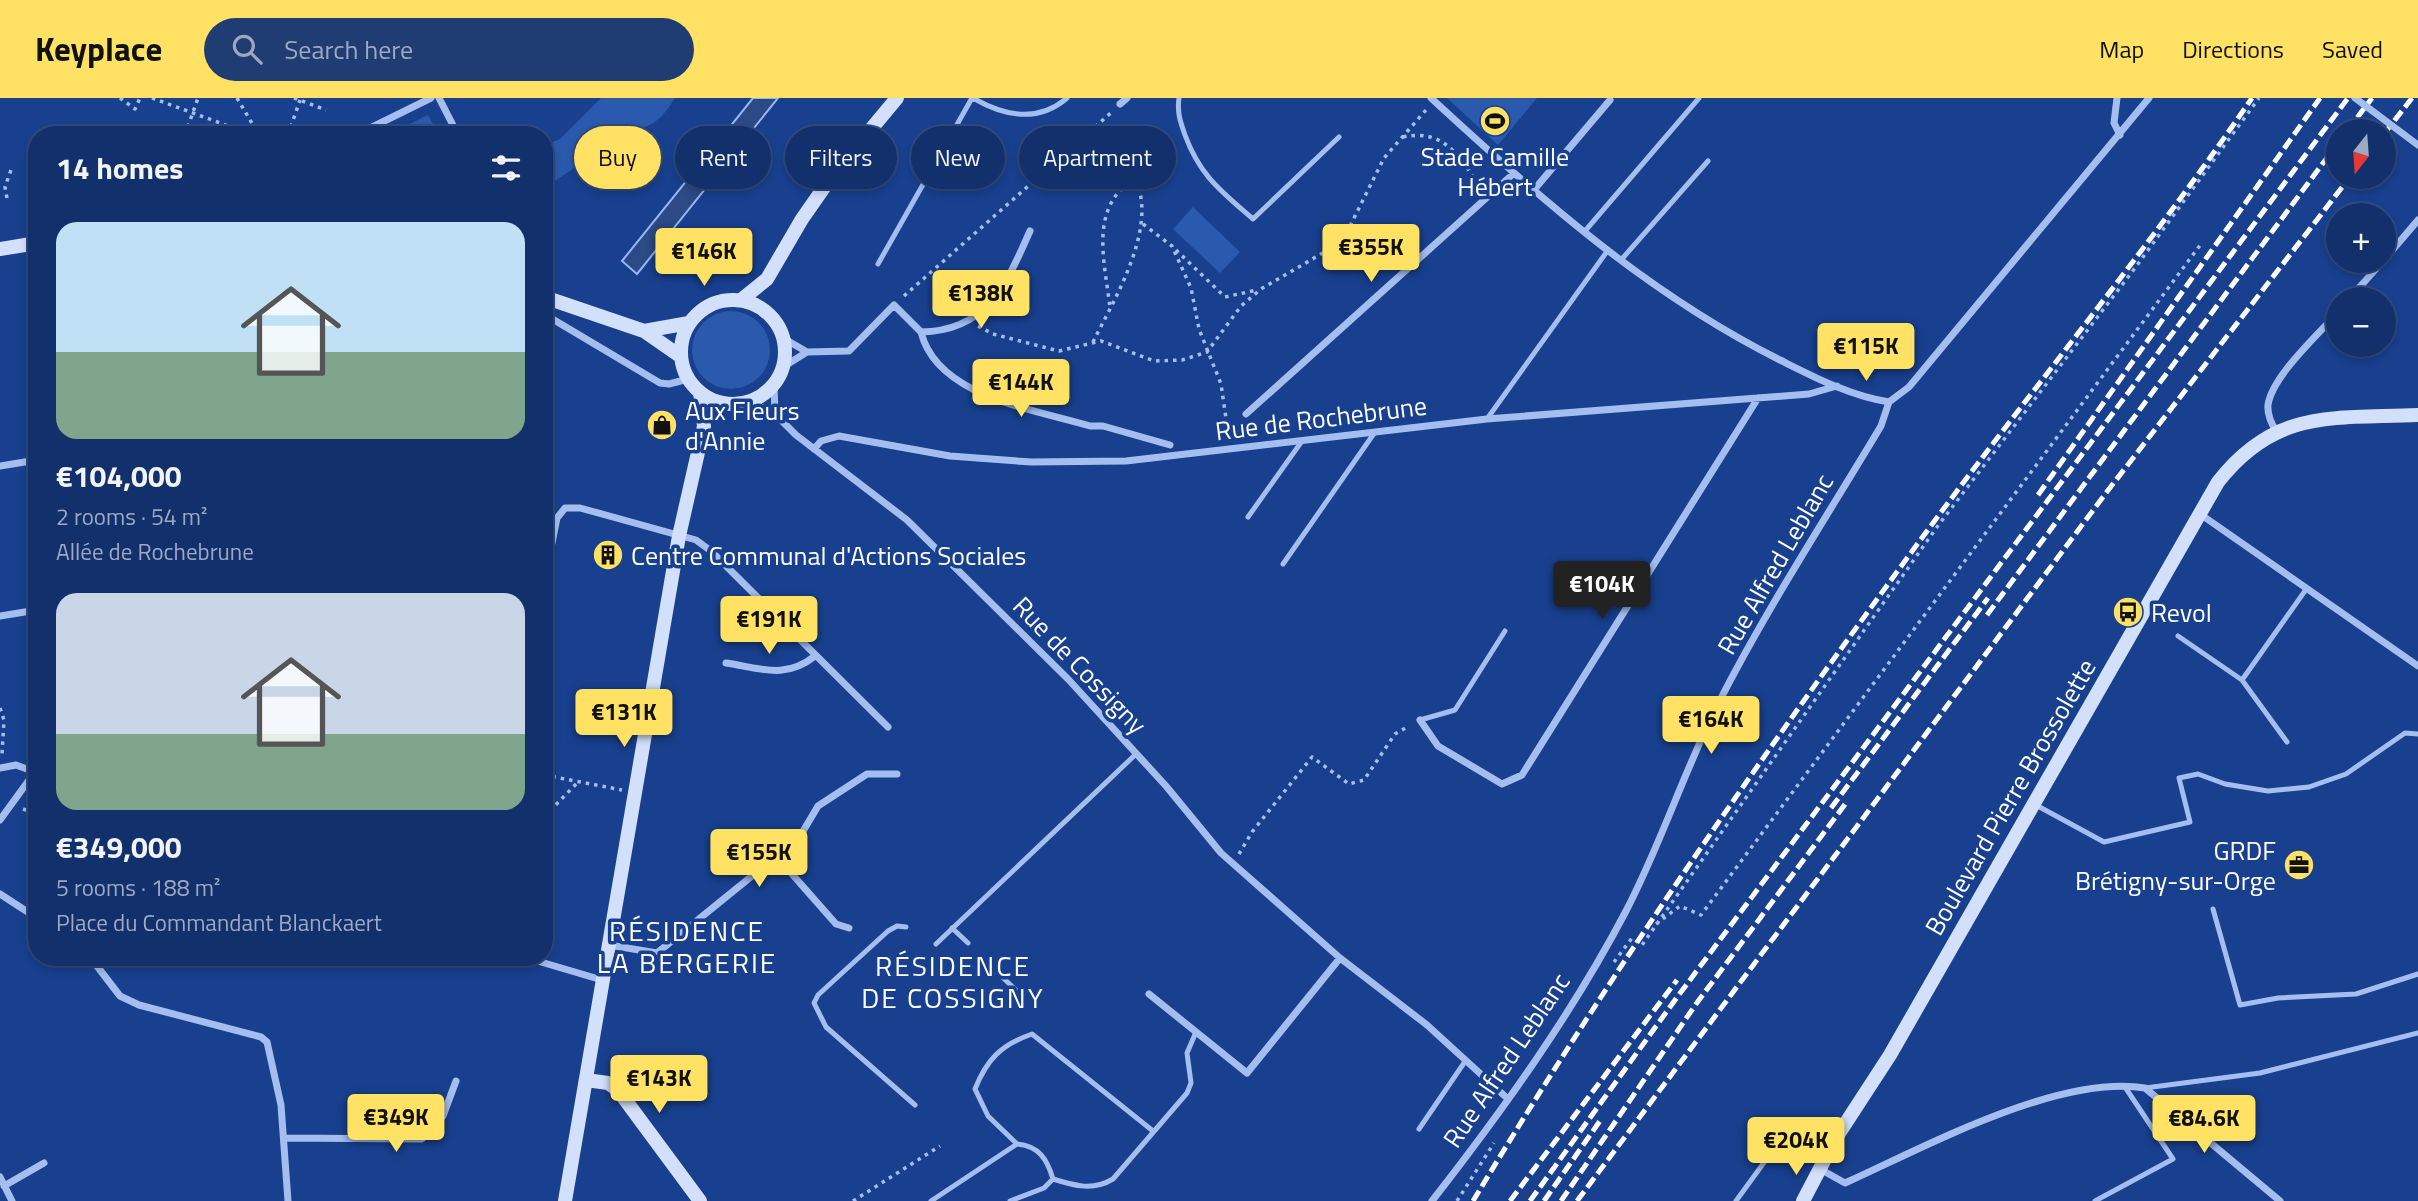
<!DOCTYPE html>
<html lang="en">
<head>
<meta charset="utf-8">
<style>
	:root { --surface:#12306b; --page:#1f3c73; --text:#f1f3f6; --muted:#9ca9c1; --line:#314b7e; --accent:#ffe163 }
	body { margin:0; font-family:"Titillium Web",sans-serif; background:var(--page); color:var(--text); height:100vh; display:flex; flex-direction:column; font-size:26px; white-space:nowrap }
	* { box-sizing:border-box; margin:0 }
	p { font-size:23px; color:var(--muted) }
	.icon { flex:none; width:38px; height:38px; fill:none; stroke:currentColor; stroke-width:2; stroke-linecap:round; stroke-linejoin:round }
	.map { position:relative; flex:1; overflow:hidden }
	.drawer { position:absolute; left:28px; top:28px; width:525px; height:840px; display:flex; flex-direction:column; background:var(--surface); border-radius:28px; box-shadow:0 4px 10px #0003,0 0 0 2px var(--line) }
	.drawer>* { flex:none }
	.hud { position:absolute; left:574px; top:28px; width:665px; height:63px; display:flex; gap:14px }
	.needle { width:46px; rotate:197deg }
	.tools { position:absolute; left:2326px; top:21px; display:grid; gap:14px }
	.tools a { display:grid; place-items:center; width:70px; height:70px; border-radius:50%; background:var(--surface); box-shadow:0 4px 10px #0003,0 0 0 2px var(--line); font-size:35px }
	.price { position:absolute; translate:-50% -60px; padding:0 16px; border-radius:7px; background:var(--accent); color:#111; font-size:23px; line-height:46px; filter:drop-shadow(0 2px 4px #0008) }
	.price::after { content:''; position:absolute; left:50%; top:42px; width:21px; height:16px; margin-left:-10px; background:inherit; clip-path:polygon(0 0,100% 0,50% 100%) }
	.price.on { background:#222; color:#fff }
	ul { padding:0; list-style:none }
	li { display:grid; align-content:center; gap:14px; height:371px; padding:0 28px }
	li span { display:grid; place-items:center; height:217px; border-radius:21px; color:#555 }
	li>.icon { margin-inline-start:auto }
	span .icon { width:126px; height:126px; fill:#fffc; stroke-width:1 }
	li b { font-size:30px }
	h2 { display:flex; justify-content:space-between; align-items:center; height:84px; padding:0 28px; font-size:30px }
	.pill { padding:0 24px; border-radius:32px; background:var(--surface); box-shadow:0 4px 10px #0003,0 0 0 2px var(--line); font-size:24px; line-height:63px }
	.pill.on { background:var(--accent); color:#111 }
	header { display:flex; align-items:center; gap:42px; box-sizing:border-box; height:98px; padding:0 35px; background:var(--accent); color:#111 }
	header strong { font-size:33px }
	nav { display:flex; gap:38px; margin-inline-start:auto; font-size:24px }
	.search { width:490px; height:63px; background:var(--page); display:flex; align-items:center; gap:18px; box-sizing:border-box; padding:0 24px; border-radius:38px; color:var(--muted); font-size:26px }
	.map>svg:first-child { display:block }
	.green { fill:#2a59ad }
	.water { fill:#2c4a85; stroke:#97b8f2; stroke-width:2 }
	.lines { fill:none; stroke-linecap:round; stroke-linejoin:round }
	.path { stroke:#a4bfef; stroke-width:3.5; stroke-dasharray:3.5 5; stroke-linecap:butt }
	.lane { stroke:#a4bfef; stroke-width:5 }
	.street { stroke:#a4bfef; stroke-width:7 }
	.secondary { stroke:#d2e0fb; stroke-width:14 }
	.rail { stroke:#fff; stroke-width:5; stroke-dasharray:12 5; stroke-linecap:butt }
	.street-bridge { stroke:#a4bfef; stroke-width:7 }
	.labels { text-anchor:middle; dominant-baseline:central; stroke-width:7; stroke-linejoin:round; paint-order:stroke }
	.poi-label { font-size:26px; fill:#fff; stroke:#18408f; text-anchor:start }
	.street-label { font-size:26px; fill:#fff; stroke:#18408f }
	.neighbourhood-label { font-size:28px; letter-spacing:2px; fill:#fff; stroke:#18408f }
</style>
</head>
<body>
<header>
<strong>Keyplace</strong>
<div class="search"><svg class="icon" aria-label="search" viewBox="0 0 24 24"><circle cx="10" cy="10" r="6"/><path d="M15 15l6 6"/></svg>Search here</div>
<nav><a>Map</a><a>Directions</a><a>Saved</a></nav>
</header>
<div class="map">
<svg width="2418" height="1103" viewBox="0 0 2418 1103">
	<rect width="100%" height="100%" fill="#18408f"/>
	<path class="green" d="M601,0H675C658,27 648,32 617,32L591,59L544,90V48L560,41Z
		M1447,0H1537L1498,47Z
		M428,17L439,37H387Z
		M1193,109L1240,154L1220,175L1173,131Z
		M692 252a39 39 0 1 1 78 0a39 39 0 1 1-78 0Z"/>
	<path class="water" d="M753,0H778L637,176L622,163Z"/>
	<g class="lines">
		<path class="path" d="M120,0L135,11L140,0
			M152,0L253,37
			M237,0L259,37
			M294,0L326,12
			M185,37L198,0
			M288,37L300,2
			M1403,39C1444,30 1460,59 1480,89
			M1058,62C1083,62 1106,47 1131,55L1134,69L1131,83
			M7,100L5,89L11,72
			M1143,126L1172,148L1191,190L1199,231L1221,286L1228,334
			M1176,152L1225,199L1257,192
			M904,198L1113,13
			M978,228L993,236L1059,253L1101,243L1154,263L1182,262L1207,254L1241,208L1261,191L1333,149L1347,134L1384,60L1426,12
			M1093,244C1115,200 1156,133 1137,85L1131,83C1089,112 1105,165 1110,210
			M0,610L4,622L2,656
			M544,677L622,692
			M23,711L37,716
			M544,719L579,683
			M1239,756L1252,734L1312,659L1349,686L1364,682L1395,636L1409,628
			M1656,826L1680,808L1701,817L2201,146
			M1614,864L1632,840L1642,847L1937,429L2135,170L2259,0
			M853,1103L940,1048
			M1457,1103L1494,1045"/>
		<path class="lane" d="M973,0C1004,18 1038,25 1067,0
			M1179,0C1177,14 1180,23 1185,37C1200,78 1221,93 1253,121L1339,39
			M1585,133L1699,0
			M1621,162L1708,63
			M878,166L972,0
			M1487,321L1608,152
			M1248,419L1302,343
			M1283,466L1375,334
			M2178,538L2242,582L2307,490
			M2242,582L2287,644
			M1420,622L1455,612L1505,533
			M2034,706L2104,744L2190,724L2179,680L2198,676L2225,686L2268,693L2309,689L2346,676L2405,635L2418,636
			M2213,811L2240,907L2278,900L2356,896L2418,876
			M906,829L897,828L888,833L818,897L814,905L826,929L915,1007
			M952,830L968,845
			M936,846L1136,656
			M993,870L1021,897
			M2145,990L2260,975L2418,935
			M1419,1031L1466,962
			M1017,1046L988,1018L975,991C987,961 1001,947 1032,936L1153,1033
			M1053,1081C1075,1088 1093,1093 1113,1081L1187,995L1191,985L1187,955L1196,934
			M931,1103L1017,1046C1039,1048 1047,1061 1053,1081L1044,1090L1010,1103
			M1736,1103L1789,1030
			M2095,1103L2173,1061L2125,989"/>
		<path class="street" d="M439,0L458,37
			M1431,0C1538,99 1648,196 1780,262C1814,279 1850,298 1889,304
			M2117,0L2114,25L2120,37
			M1120,6L1127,0
			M356,37L431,0
			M1533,93L1610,2
			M2384,162L2418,122
			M2349,201L2383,163
			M544,216L660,285L669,286L688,281
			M921,234C937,299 1034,311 1090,328H1103L1170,347
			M783,240L807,254L849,253L894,207L921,234C987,233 1006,187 1030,133
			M783,269L807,254
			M774,286L775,316
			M748,303L775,316L796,337L907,422L1068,581L1166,688L1221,755L1340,860L1427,927L1508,1001
			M1246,316L1513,76
			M2276,333C2271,325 2267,317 2268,307C2272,278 2318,237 2338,214
			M814,351L821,343L839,338L950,358L1031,364L1126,363L1487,321L1809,296L1837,288
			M0,368L37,362
			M2200,416L2418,568
			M544,484L557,420L565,410H580L696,442L711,453L888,629
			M0,518L37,512
			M726,565C760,570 785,582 815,558
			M1420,622L1438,648L1502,686L1522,677L1758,300
			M0,670L16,667L35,674
			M0,722L37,671
			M777,759L836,826L849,830
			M0,796L37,820
			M609,847L657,855L799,740L818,708L867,676H897
			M90,859L120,898L139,907L261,939L267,944L281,1007L288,1103
			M524,859L602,882
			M1149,896L1247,975L1340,860
			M285,1040L422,1041L443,1018L456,983
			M1820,1071L1845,1085C1925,1049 2058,976 2145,990L2280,1103
			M0,1079L12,1103
			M4,1088L44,1065
			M1432,1103C1503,1012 1572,916 1626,813C1661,746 1684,673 1718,606C1767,510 1826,420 1881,328L1889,304L1909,289L2149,0"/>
		<path class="secondary" d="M0,151L37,145
			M544,199L644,233L680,258
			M681 254a52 52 0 1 1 104 0a52 52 0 1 1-104 0Z
			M741,202L767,181L802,121L832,78L897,0
			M644,233L689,225
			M586,982L608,985L618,992L700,1103
			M565,1103L679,438L704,328L700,294
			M1803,1103L1836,1040L1890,957L2218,384C2276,310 2333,321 2418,317"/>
		<path class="rail" d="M2347,33L2372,0
			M2384,36L2412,0
			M2038,397L2320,0
			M1987,517L2338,45
			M1831,710L1988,500
			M1473,1103C1613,870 1769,647 1930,429C2037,285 2151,147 2252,0
			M1510,1103L1677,882
			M1530,1103L1675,902L2348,0
			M1544,1103L1602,1020
			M1561,1103L1696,906L1846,705
			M1577,1103L2106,395L2350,79"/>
		<path class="street-bridge" d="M2355,0L2418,47"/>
	</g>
	<defs>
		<g id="stadium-disc" transform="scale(1.575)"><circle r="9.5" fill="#ffe163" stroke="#18408f"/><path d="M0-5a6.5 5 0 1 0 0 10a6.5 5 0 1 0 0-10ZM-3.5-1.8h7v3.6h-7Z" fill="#111"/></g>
		<g id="shop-disc" transform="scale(1.575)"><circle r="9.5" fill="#ffe163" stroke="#18408f"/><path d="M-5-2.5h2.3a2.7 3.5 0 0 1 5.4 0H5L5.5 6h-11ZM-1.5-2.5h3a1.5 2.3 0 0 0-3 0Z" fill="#111"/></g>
		<g id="building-disc" transform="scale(1.575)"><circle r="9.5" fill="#ffe163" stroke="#18408f"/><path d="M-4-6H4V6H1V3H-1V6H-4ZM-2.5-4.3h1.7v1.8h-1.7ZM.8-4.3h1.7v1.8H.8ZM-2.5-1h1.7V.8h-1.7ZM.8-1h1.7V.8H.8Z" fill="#111"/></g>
		<g id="bus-disc" transform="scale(1.575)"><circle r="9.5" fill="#ffe163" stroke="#18408f"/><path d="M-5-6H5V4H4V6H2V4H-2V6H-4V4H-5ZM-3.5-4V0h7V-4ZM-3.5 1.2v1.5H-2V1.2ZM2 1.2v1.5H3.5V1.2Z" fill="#111"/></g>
		<g id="office-disc" transform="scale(1.575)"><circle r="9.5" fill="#ffe163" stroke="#18408f"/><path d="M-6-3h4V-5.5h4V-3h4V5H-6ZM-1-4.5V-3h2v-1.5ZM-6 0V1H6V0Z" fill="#111"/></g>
	</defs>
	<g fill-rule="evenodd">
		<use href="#stadium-disc" x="1495" y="23"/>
		<use href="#shop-disc" x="662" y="327"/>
		<use href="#building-disc" x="608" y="457"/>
		<use href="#bus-disc" x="2128" y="514"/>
		<use href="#office-disc" x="2299" y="767"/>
	</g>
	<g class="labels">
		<g class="poi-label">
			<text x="1495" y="58" text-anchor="middle">Stade Camille<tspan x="1495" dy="30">Hébert</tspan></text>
			<text x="685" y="312">Aux Fleurs<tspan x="685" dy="30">d'Annie</tspan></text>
			<text x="631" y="457">Centre Communal d'Actions Sociales</text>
			<text x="2151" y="514">Revol</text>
			<text x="2276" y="752" text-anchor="end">GRDF<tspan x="2276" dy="30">Brétigny-sur-Orge</tspan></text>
		</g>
		<g class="street-label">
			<text transform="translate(1321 320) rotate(-7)">Rue de Rochebrune</text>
			<text transform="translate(1775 466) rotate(-60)">Rue Alfred Leblanc</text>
			<text transform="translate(1080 567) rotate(46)">Rue de Cossigny</text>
			<text transform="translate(2010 699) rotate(-60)">Boulevard Pierre Brossolette</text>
			<text transform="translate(1506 962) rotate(-56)">Rue Alfred Leblanc</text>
		</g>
		<g class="neighbourhood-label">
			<text x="687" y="832">RÉSIDENCE<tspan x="687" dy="32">LA BERGERIE</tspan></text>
			<text x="953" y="867">RÉSIDENCE<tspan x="953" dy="32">DE COSSIGNY</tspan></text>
		</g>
	</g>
</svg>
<div class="tools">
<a><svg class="needle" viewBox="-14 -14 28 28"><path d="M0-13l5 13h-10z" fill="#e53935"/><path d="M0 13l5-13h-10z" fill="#9ca9c1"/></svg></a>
<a>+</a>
<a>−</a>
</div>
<b class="price" style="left:1371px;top:186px">€355K</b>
<b class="price" style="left:704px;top:190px">€146K</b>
<b class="price" style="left:981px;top:232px">€138K</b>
<b class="price" style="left:1866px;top:285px">€115K</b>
<b class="price" style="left:1021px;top:321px">€144K</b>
<b class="price on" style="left:1602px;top:523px">€104K</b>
<b class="price" style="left:769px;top:558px">€191K</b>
<b class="price" style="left:624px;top:651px">€131K</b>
<b class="price" style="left:1711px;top:658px">€164K</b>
<b class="price" style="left:759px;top:791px">€155K</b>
<b class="price" style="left:659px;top:1017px">€143K</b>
<b class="price" style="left:396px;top:1056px">€349K</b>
<b class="price" style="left:2204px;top:1057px">€84.6K</b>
<b class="price" style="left:1796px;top:1079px">€204K</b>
<div class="hud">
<a class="pill on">Buy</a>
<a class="pill">Rent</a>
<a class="pill">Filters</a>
<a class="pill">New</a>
<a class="pill">Apartment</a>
</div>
<section class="drawer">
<h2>14 homes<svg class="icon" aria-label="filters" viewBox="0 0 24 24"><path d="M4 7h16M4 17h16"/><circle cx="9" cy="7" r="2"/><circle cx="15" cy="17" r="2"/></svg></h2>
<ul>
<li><span style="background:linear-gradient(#bfe0f5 60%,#7fa58c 0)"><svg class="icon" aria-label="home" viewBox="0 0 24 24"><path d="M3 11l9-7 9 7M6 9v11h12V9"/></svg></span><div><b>€104,000</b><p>2 rooms · 54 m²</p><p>Allée de Rochebrune</p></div></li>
<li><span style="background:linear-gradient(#c9d6e8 65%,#7fa58c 0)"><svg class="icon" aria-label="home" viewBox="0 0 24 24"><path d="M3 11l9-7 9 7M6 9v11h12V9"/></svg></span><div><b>€349,000</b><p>5 rooms · 188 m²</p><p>Place du Commandant Blanckaert</p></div></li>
</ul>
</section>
</div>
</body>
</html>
